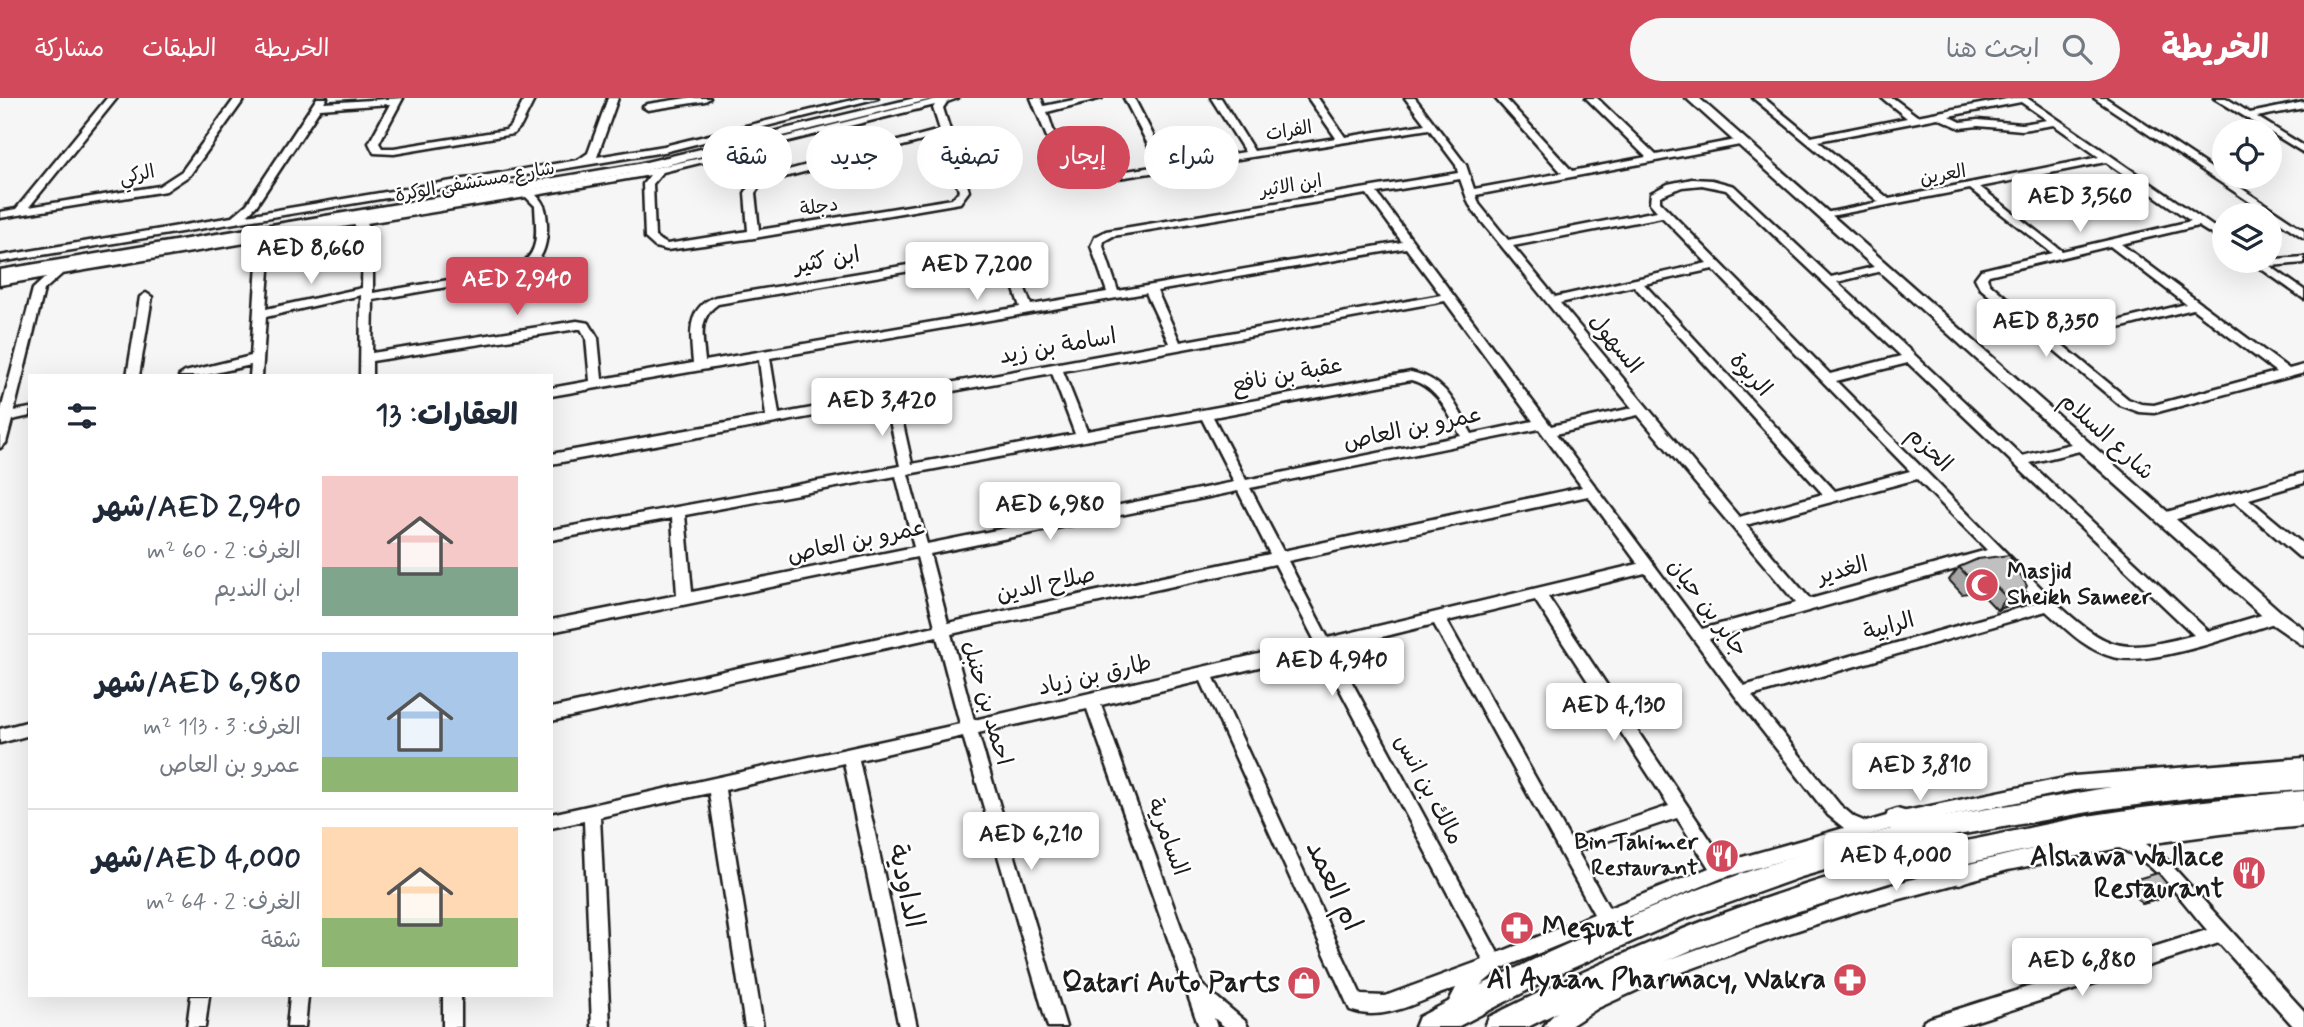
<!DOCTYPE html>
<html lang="ar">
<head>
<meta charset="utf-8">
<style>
	:root { --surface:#fff; --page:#f6f6f7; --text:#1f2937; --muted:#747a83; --line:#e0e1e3; --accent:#d1495b }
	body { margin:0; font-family:Mynerve,"Playpen Sans Arabic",sans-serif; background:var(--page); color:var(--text); direction:rtl; height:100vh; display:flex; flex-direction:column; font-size:26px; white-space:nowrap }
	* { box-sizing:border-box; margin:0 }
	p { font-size:23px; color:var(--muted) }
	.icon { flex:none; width:38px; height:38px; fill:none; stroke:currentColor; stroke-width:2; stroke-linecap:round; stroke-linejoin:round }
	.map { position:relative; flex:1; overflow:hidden; direction:ltr }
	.drawer { position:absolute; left:28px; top:276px; width:525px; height:623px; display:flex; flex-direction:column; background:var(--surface); border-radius:0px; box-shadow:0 7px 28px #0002; direction:rtl }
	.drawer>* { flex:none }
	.banner { position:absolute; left:574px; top:28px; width:665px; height:63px; direction:rtl; display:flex; gap:14px }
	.fabs { position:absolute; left:2212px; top:21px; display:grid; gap:14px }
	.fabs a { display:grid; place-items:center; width:70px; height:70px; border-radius:50%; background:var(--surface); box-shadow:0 7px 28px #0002; font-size:35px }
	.price { position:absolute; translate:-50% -60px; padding:0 16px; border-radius:7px; background:#fff; color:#222; font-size:23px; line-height:46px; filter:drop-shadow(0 2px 4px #0008) }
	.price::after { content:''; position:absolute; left:50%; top:42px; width:21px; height:16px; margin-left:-10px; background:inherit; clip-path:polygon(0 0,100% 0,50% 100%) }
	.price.active { background:var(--accent); color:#fff }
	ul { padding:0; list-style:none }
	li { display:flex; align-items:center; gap:21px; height:175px; padding:0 35px }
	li+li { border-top:2px solid var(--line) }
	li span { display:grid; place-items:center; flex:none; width:196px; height:140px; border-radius:0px; color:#555 }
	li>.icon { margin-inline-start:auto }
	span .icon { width:84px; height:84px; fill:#fffc; stroke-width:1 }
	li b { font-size:30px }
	h2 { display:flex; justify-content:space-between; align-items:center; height:84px; padding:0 35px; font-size:30px }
	.tag { padding:0 24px; border-radius:32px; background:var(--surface); box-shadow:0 7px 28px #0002; font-size:24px; line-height:63px }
	.tag.active { background:var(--accent); color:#fff }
	header { display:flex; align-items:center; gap:42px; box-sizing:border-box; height:98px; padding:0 35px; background:var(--accent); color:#fff }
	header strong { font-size:33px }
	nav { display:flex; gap:38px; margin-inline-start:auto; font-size:24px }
	.search { width:490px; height:63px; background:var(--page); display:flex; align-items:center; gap:18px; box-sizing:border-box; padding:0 24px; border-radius:38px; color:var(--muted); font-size:26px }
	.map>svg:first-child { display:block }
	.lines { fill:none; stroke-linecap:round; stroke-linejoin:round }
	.minor-casing { stroke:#1c1c1c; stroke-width:5 }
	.tertiary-casing { stroke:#1c1c1c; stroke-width:5 }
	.secondary-casing { stroke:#1c1c1c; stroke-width:5 }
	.minor { fill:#fff; fill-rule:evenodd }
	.tertiary { fill:#fff; fill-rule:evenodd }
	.secondary { fill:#fff; fill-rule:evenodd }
	.wall { fill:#a5a5a5; stroke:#1c1c1c; stroke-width:2 }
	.shaded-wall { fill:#868686; stroke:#1c1c1c; stroke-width:2 }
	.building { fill:#c0c0c0; stroke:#1c1c1c; stroke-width:2 }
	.labels { text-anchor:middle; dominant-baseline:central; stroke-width:5; stroke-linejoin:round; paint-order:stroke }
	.far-street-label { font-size:19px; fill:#1c1c1c; stroke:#fff }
	.street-label { font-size:23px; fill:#1c1c1c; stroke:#fff }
	.poi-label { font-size:23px; font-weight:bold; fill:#1c1c1c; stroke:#fff; text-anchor:start }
	.near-poi-label { font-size:28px; font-weight:bold; fill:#1c1c1c; stroke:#fff; text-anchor:end }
	.near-street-label { font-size:28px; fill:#1c1c1c; stroke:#fff }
</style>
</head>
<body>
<header>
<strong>الخريطة</strong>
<div class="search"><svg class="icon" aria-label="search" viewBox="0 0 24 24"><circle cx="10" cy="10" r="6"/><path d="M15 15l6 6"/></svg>ابحث هنا</div>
<nav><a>الخريطة</a><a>الطبقات</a><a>مشاركة</a></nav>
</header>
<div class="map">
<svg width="2304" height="929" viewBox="0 0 2304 929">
	<rect width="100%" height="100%" fill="#f6f6f6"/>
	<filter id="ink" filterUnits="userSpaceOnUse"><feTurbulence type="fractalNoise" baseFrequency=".0143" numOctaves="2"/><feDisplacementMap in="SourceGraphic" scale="14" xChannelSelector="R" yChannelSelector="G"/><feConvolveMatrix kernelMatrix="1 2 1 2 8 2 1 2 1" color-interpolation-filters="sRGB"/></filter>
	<g filter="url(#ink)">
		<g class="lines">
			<g class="minor-casing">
				<path id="minor" d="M107,0H117L29,109L159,88L182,73L235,0H245L190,77L166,93L0,120V114L16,111Z
					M317,0H327L324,5L403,0L379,45L382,50H394L506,32L512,26L525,0H535L521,28L513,36L394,56L374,55L369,45L390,6L320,11L256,108L247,117L578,62L588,55L608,0H618L597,59L664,48L861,0H878L664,54L0,164V158L232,119L247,106Z
					M687,0H710L705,3L648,12L643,9L648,6Z
					M941,0H958L947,4L943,10L969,93L960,105L754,140L667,152L655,149L645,140L643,86L650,77L536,97C546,107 546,113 547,126C548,151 540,170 515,177L373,202L372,255L577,223L589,225L598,240L602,281L693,265C691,240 685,210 715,199L986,154L1001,155L1014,161L1031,207L1107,194L1091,148L1095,139L1106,133L1458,75L1456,67L1429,31L1087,85L1073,82L1060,71L1031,0H1041L1044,8L1083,0H1102L1047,14C1055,34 1062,74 1087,79L1159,68L1124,0H1134L1168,66L1245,54L1211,0H1221L1254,53L1336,40L1308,0H1318L1345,39L1425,26L1405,0H1415L1466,67L1474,91L1562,75L1495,0H1505L1572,73L1646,59L1586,0H1597L1656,57L1740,41L1745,44L1740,47L1476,97L1479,106L1508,142L1657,113L1650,105L1651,95L1668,86L1692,81L1712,82L1734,88L1831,179L1882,167L1886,168V172L1837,184L2022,358L2083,343L2088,345L2089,348L2088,351L2030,365L2208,533L2275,513L2280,515L2282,519L2280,523C2239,536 2153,569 2113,559C2086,552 2066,531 2046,513L1752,598L1840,707L1854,719L1866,724L1897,715L2074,678L2304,660V674L2074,692L1897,729L1722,780L1500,871L1481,887L1459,919L1453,922L1447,919L1444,913L1456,890C1424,900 1384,926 1350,912L1201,583L1101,607L1202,887L1245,923L1248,929H1225L1214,920L1217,929H1199L1087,611L978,635L1066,929H1048L963,638L859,662L917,929H899L844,665L725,692L763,929H745L709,695L600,719L610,929H592L584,723L551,730V716L960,626L937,539L551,623V610L935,528L917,459L551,534V522L677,497L672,420L551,442V432L900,368L886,305L551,366V356L766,318L759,262L551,298V290L590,283L586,240L581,231H577L372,263V278H360L361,197L266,219L262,278H250L251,267L201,278H179L185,274L251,258L258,150L263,142L62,176L44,192L14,313L30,310V318L12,322L6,345L0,350V316L33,191L46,179L0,187V179L630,75L706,59ZM935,7L933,10L940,32L754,81L745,95L748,133L667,146L655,139L653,86L663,74ZM941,38L959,93L952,101L759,132L755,95L762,85ZM1460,81L1469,106L1478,119L1632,310L1551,328L1377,95ZM1702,87L1726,92L1901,258L1830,276L1660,104V98L1682,89ZM1367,96L1402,144L1118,193L1103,148L1104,143L1113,138ZM526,99L535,108C536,135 542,158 512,171L373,195V135L367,125ZM1662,119L1707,165L1555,199L1513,148ZM354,127L363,135L362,190L266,211L271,147L283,139ZM1406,150L1441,197L1180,244L1157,193ZM986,160L999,161L1005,165L1020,209L705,263C703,241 697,220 718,206ZM1713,171L1910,373L1835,393L1644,186ZM1634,188L1823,396L1739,419L1560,205ZM1146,195L1169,245L779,316L770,260ZM1445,203L1533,323L1472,336C1455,306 1447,282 1411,274L1087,333L1063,273ZM1908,265L2194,537C2120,556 2110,554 2054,503L1836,283ZM1052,275L1075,336L912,366L898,303ZM1411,282C1438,289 1448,316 1461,338L1246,382L1213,319ZM1638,317L1796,505L1702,531L1556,336ZM1202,321L1234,384L927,446L908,376ZM1539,331L1582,389L1283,453L1250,390ZM896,378L914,449L692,494L685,417ZM1917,381L1987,452L1810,501L1746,427ZM1238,393L1270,456L948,525L930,456ZM1588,398L1638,466L1328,540L1288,463ZM1995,460L2038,505L1744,588L1709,541ZM1275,466L1315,543L974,622L951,536ZM1645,475L1736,599L1828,717L1844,730L1725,764L1548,499ZM1535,502L1669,708L1570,741L1447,523ZM1434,526L1594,816L1498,855L1334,551ZM1320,554L1483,862L1385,898L1361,897L1214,580ZM1677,720L1709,770L1609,810L1577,753Z
					M1753,0H1764L1811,39L1907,20L1882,0H1893L1917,18L2012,0H2027L2224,136V144L2198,128L2121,146L2289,271L2304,267V275L2154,315L2139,314L2120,307L1980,190L1975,180L1981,172L2052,155L1970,91L1820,120V116L1879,104ZM2021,4L2047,22L2022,26L1978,22L1961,24L1949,18ZM1938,20L1960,30L1978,28L2022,32L2054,27L2099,59L1889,101L1818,43ZM2106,64L2191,123L2062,153L1980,89ZM2110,148L2186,206L2053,239L1989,185L1987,180L1989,177ZM2193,211L2276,274L2154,307L2141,306L2128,301L2060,245Z
					M2094,0H2106L2304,132V140Z
					M2214,0H2226L2250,15L2304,4V10L2257,19L2304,48V55Z
					M2304,159V165L2270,168L2304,192V201L2250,163Z
					M146,195L152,199L139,278H127L140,199Z
					M2304,375V385L2249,401L2304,447V460L2299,459L2235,404L2163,425L2156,420L2163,415Z
					M30,623V637L0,645V631Z
					M2304,714V728L2229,735L2146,746L2164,759L2304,913V929H2294L2219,845L1958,929H1921L1924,923L1930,920L2207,832C2181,802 2157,765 2119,750L2008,772L1863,811L1792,834L1655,884L1598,910L1569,929H1544C1554,904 1641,872 1668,862C1813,808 1961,761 2115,735C2177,725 2241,719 2304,714Z
					M191,898H209L205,929H187Z
					M290,898H308L305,929H287Z
					M443,898H461V929H443Z"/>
			</g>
			<g class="tertiary-casing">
				<path id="tertiary" d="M915,0H936L638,74L0,180V172L638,66Z
					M1686,0H1699L2281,514L2304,531V548L2269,524Z"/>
			</g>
			<g class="secondary-casing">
				<path id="secondary" d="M2304,670V692L2205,698L2106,711L1958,737L1866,760L1801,779L1681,822L1559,876L1457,929H1415L1419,919C1569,840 1726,772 1891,731L1885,722L1888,714L1897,711L1931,721L2139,684L2238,674Z
					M2304,693V715C2191,725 2078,738 1968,765L1973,774L1969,782L1960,786L1930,774L1889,785L1789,816L1696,850L1603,891L1528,929H1485L1489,919C1602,863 1716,813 1837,777C1866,768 1898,756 1928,750C1983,741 2038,727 2094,717C2163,706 2234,700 2304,693Z"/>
			</g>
			<use href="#minor" class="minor"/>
			<use href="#tertiary" class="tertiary"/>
			<use href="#secondary" class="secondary"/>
		</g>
		<path class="wall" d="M1978,461L2013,506L1997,512L1979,493L1962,496L1949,482L1959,469Z
			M2137,781L2163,800L2142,806L2127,789Z"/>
		<path class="shaded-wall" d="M2024,493L2013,506L1997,512L2007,500Z
			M2173,793L2163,800L2142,806L2152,799Z"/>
		<path class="building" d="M2009,457L2027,488L2024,493L2007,500L1989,481L1972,483L1959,469L1978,461Z
			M2158,775L2173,793L2152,799L2137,781Z"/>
	</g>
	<defs>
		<g id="mosque-disc" transform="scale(1.75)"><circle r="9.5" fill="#d1495b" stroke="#fff"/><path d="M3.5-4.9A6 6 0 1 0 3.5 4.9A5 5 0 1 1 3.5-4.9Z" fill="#fff"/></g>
		<g id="restaurant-disc" transform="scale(1.75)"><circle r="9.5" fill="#d1495b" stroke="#fff"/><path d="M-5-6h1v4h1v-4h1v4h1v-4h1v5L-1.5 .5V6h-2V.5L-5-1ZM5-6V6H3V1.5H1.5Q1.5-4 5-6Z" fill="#fff"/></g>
		<g id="pharmacy-disc" transform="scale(1.75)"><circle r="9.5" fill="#d1495b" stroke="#fff"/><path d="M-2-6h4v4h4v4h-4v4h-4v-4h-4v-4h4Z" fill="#fff"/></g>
		<g id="shop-disc" transform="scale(1.75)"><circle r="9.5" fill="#d1495b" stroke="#fff"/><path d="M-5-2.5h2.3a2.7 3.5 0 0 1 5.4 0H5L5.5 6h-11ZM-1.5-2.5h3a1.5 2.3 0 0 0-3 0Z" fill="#fff"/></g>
	</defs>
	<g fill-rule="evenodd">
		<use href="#mosque-disc" x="1982" y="487"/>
		<use href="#restaurant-disc" x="1722" y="758"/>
		<use href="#restaurant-disc" x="2249" y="775"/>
		<use href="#pharmacy-disc" x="1517" y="830"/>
		<use href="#pharmacy-disc" x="1850" y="882"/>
		<use href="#shop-disc" x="1304" y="885"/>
	</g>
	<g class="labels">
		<g class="far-street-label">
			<text transform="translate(1289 33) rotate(-9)">الفرات</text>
			<text transform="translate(137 77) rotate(-12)">الركي</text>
			<text transform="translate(1943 77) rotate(-10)">العرين</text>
			<text transform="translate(475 84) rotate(-10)">شارع مستشفى الوكرة</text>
			<text transform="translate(1291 88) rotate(-9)">ابن الاثير</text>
			<text transform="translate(819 109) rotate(-9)">دجلة</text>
		</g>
		<g class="street-label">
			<text transform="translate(827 163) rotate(-10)">ابن كثير</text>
			<text transform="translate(1615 246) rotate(51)">السهول</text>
			<text transform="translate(1058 249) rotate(-10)">اسامة بن زيد</text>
			<text transform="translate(1750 277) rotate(48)">الربوة</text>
			<text transform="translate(1287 278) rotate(-11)">عقبة بن نافع</text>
			<text transform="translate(1413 331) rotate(-12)">عمرو بن العاص</text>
			<text transform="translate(2106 339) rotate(42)">شارع السلام</text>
			<text transform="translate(1929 352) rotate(45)">الحزم</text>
			<text transform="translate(857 444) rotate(-12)">عمرو بن العاص</text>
			<text transform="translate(1843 473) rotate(-15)">الغدير</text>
			<text transform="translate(1046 487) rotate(-12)">صلاح الدين</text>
			<text transform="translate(1707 510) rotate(53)">جابر بن حيان</text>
			<text transform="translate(1889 529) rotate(-16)">الرابية</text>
			<text transform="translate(1095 578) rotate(-13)">طارق بن زياد</text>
			<text transform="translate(986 605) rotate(74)">احمد بن حنبل</text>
			<text transform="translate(1428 692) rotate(62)">مالك بن انس</text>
			<text transform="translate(1167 739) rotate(70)">السامرية</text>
		</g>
		<g class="poi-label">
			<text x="2007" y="474">Masjid<tspan x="2007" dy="26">Sheikh Sameer</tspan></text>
			<text x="1698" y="745" text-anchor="end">Bin Tahimer<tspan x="1698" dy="26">Restaurant</tspan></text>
		</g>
		<g class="near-poi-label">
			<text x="2224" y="759">Alshawa Wallace<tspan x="2224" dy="32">Restaurant</tspan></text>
			<text x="1542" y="830" text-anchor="start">Mequat</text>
			<text x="1826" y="882">Al Ayaan Pharmacy, Wakra</text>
			<text x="1280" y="885">Qatari Auto Parts</text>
		</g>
		<g class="near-street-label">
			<text transform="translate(905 788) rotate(78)">الداودية</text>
			<text transform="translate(1333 788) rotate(65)">ام العمد</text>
		</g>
	</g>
</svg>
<div class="fabs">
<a><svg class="icon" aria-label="locate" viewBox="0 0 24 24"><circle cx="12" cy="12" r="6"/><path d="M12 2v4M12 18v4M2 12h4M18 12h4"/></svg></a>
<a><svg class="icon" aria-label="layers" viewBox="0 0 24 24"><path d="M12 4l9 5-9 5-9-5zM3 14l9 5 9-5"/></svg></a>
</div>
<b class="price" style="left:2080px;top:136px">AED 3,560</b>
<b class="price" style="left:311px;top:188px">AED 8,660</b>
<b class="price" style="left:977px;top:204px">AED 7,200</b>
<b class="price active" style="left:517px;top:219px">AED 2,940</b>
<b class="price" style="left:2046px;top:261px">AED 8,350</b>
<b class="price" style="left:882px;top:340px">AED 3,420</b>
<b class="price" style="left:1050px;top:444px">AED 6,980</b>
<b class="price" style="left:1332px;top:600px">AED 4,940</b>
<b class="price" style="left:1614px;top:645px">AED 4,130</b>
<b class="price" style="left:1920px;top:705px">AED 3,810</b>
<b class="price" style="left:1031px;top:774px">AED 6,210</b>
<b class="price" style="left:1896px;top:795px">AED 4,000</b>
<b class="price" style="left:2082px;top:900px">AED 6,880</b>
<div class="banner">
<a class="tag">شراء</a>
<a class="tag active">إيجار</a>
<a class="tag">تصفية</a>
<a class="tag">جديد</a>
<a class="tag">شقة</a>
</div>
<section class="drawer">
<h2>العقارات: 13<svg class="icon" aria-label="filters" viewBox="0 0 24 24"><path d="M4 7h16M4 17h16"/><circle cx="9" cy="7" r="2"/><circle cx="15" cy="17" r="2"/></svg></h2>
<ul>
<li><span style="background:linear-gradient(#f6c9c9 65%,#7fa58c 0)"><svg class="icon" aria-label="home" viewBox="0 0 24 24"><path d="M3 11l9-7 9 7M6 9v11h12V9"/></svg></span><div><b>AED 2,940/شهر</b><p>الغرف: 2 · 60 m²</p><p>ابن النديم</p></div></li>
<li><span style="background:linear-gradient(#a9c7e8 75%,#8fb573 0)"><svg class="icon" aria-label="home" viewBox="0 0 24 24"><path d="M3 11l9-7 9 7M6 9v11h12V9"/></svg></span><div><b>AED 6,980/شهر</b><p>الغرف: 3 · 113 m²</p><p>عمرو بن العاص</p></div></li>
<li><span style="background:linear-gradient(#ffd9b3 65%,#8fb573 0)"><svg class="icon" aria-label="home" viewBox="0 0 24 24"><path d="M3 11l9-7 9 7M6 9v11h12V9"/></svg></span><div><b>AED 4,000/شهر</b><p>الغرف: 2 · 64 m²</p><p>شقة</p></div></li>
</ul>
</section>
</div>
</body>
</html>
